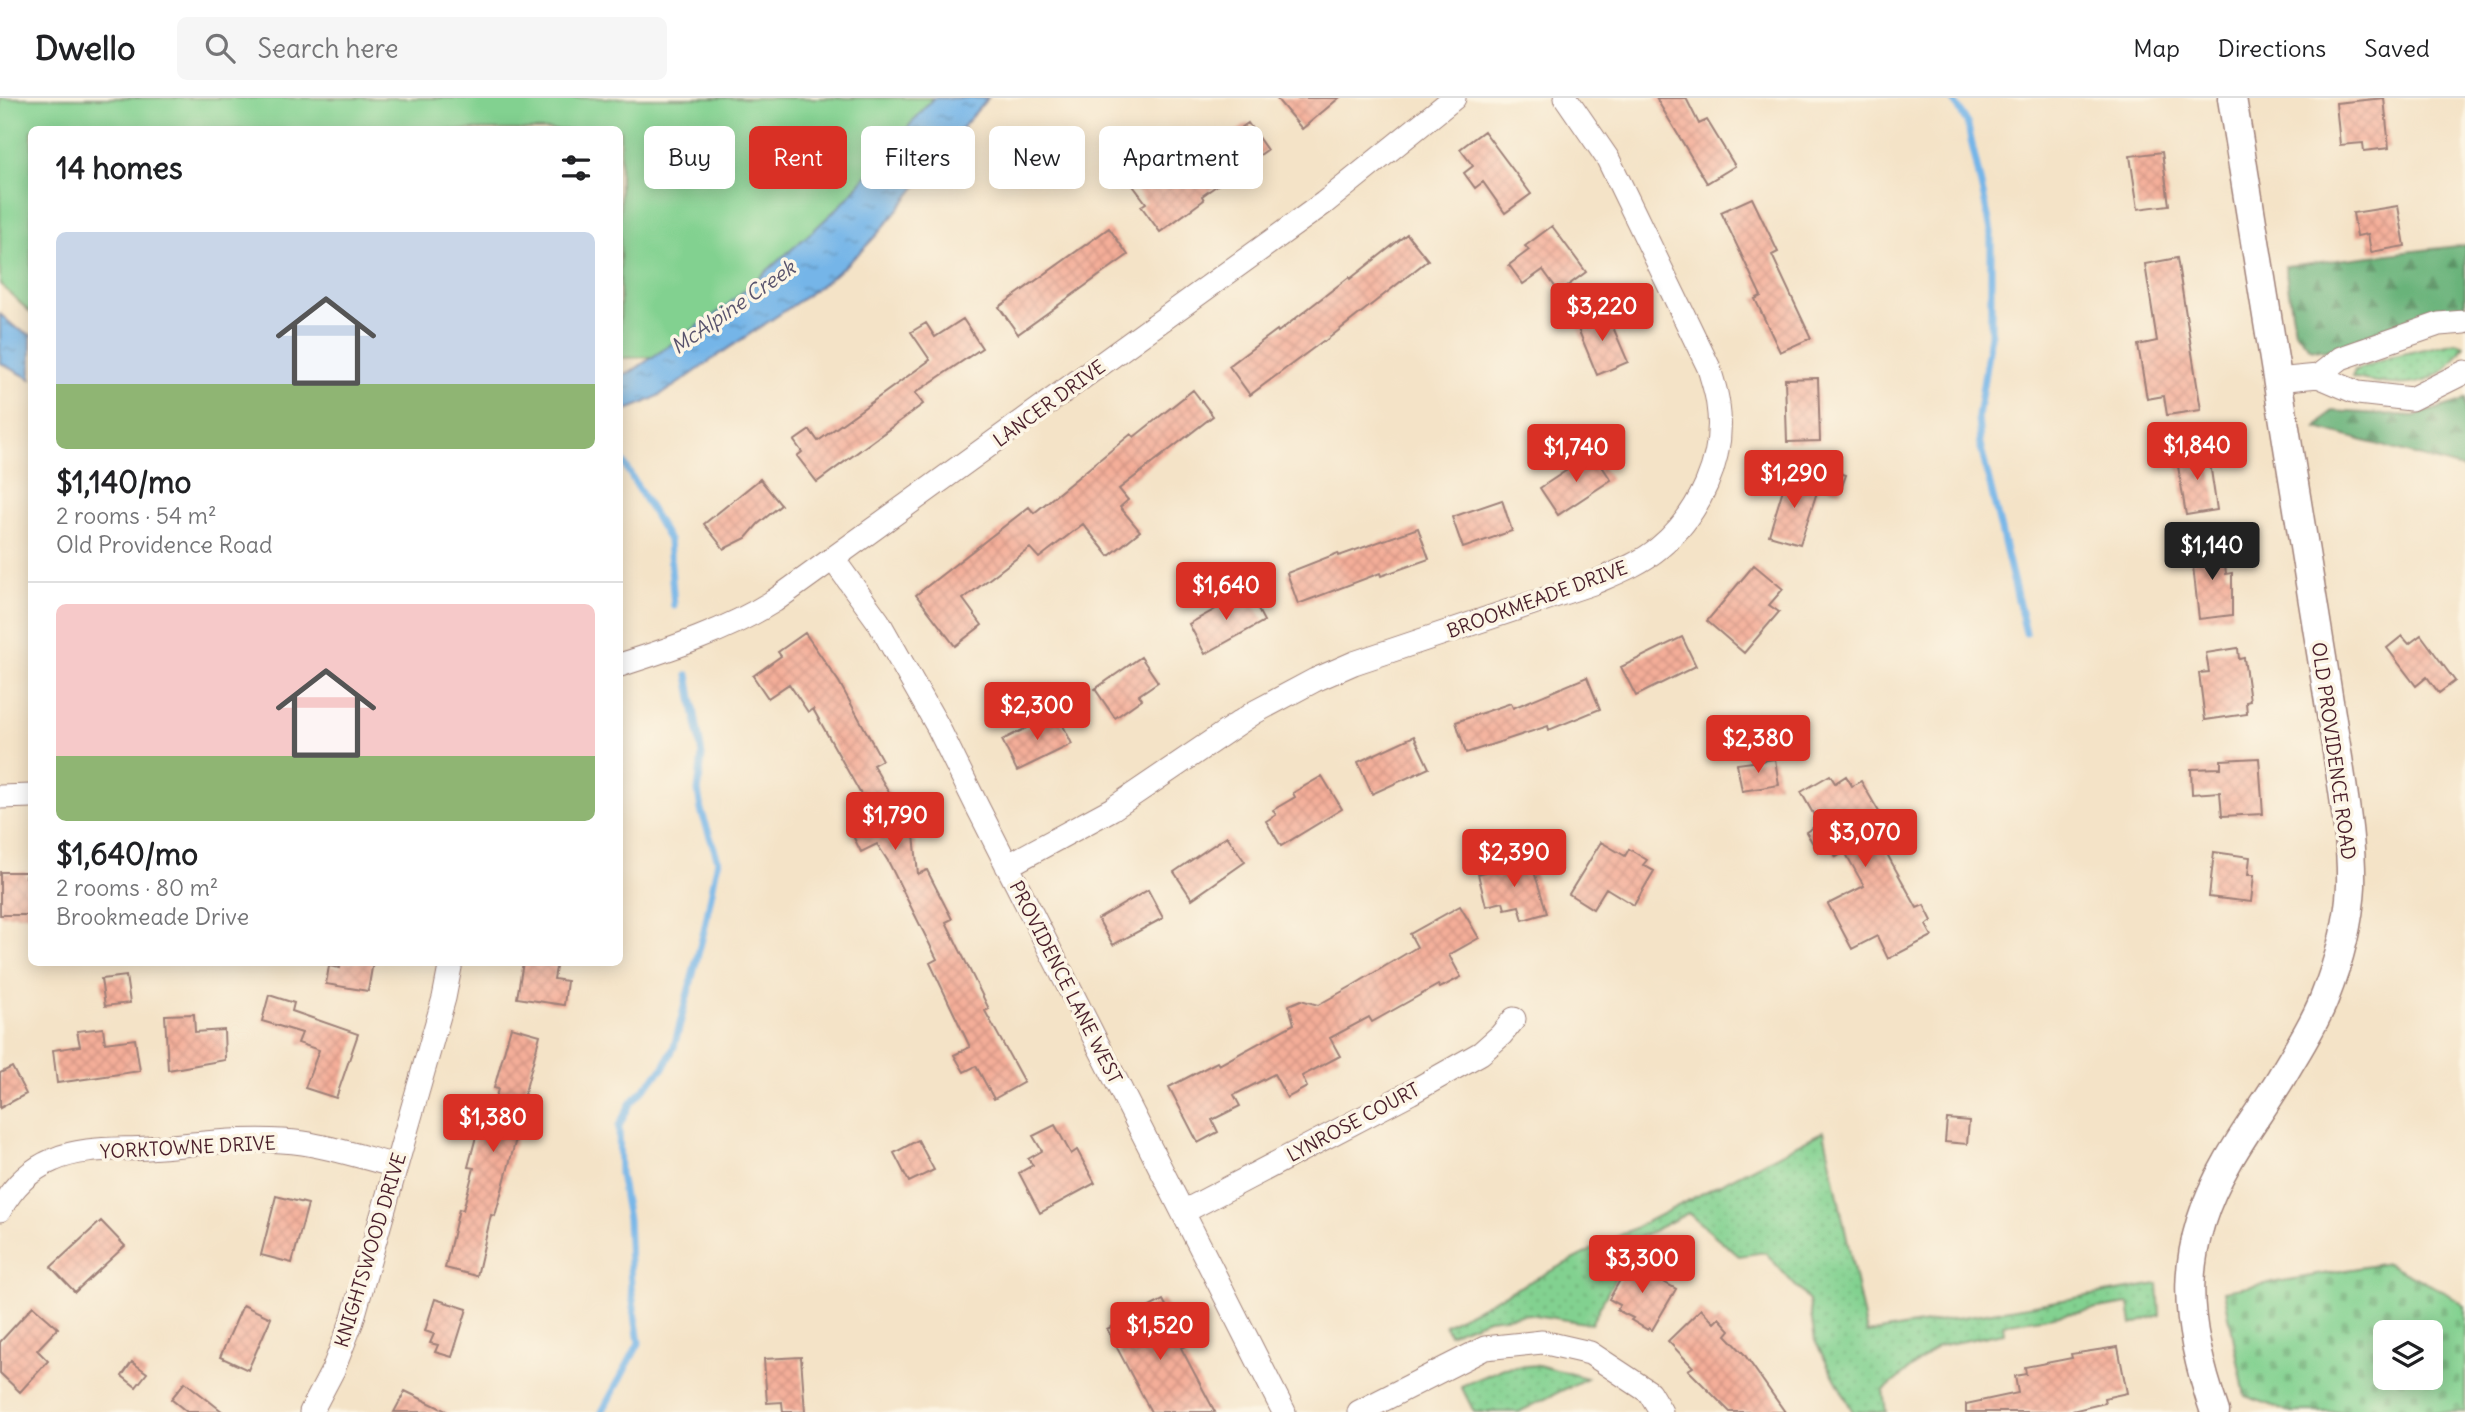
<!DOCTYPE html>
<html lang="en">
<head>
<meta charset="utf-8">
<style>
	:root { --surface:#fff; --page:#f6f6f6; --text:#202124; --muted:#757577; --line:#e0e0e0; --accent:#d93025 }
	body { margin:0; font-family:Delius,sans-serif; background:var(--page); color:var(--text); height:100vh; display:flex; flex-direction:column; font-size:26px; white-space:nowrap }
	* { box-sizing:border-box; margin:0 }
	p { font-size:23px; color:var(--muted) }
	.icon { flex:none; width:38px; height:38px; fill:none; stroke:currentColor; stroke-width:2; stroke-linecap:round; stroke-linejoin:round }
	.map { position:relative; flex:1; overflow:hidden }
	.details { position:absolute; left:28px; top:28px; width:595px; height:840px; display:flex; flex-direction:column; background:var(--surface); border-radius:10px; box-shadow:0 4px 18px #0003 }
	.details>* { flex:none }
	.banner { position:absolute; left:644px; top:28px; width:665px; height:63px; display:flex; gap:14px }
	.controls { position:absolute; left:2373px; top:1222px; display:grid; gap:14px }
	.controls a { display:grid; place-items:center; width:70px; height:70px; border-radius:10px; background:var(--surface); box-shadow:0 4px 18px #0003; font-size:35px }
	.price { position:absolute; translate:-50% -60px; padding:0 16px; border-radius:7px; background:var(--accent); color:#fff; font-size:23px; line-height:46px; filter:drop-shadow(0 2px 4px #0008) }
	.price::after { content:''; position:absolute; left:50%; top:42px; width:21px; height:16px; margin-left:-10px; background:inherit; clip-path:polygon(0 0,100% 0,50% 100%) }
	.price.selected { background:#222; color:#fff }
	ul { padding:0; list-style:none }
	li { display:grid; align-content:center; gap:14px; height:371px; padding:0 28px }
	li+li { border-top:2px solid var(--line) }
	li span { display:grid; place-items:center; height:217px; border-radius:10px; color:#555 }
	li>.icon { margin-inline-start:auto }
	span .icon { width:126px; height:126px; fill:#fffc; stroke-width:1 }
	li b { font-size:30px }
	h2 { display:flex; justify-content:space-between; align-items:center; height:84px; padding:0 28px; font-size:30px }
	.pill { padding:0 24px; border-radius:10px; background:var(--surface); box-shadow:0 4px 18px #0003; font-size:24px; line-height:63px }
	.pill.selected { background:var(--accent); color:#fff }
	header { display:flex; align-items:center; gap:42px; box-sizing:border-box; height:98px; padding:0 35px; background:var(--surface); border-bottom:2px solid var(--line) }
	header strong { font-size:33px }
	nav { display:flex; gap:38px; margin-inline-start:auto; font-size:24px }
	.search { width:490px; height:63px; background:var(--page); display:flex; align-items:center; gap:18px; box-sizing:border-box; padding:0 24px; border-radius:10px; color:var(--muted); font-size:26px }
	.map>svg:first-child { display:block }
	.grass { fill:url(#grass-dots); stroke:#66785e; stroke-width:2 }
	.forest { fill:url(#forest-firs); stroke:#5a6952; stroke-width:2 }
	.cemetery { fill:url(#cemetery-stones); stroke:#66785e; stroke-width:2; fill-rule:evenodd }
	.green { fill:#82d190; stroke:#66785e; stroke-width:2 }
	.water { fill:url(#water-ripples); stroke:#5f6a8a; stroke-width:2 }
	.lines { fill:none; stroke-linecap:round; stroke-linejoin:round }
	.stream { stroke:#74b5e8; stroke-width:7 }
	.building { fill:url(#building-cross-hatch) }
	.minor-casing { stroke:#9f8179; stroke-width:25 }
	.tertiary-casing { stroke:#9f8179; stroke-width:31 }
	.minor { stroke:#fff; stroke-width:23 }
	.tertiary { stroke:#fff; stroke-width:28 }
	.labels { text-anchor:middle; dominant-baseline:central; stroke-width:7; stroke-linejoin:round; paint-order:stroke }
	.street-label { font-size:19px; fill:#4a1f2b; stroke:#fcf5e5 }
	.water-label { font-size:21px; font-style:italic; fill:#59546d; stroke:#fcf5e5 }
</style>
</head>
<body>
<header>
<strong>Dwello</strong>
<div class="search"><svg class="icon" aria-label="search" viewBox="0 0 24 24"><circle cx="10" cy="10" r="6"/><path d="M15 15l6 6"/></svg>Search here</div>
<nav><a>Map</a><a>Directions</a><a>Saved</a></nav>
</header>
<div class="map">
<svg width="2465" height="1314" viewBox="0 0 2465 1314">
	<defs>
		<pattern id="grass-dots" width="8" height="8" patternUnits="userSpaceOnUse" patternTransform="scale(1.75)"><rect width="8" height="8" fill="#82d190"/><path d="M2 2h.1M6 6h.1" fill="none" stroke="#72b37c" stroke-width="1.8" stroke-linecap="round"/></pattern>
		<pattern id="forest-firs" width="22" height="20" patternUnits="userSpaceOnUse" patternTransform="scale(1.75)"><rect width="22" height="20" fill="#69b37a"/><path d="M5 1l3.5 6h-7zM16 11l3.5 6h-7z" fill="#589164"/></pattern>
		<pattern id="cemetery-stones" width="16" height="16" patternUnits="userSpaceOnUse" patternTransform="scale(1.75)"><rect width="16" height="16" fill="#82d190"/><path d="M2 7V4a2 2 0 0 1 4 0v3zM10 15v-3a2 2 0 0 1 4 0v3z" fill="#72b37c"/></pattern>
		<pattern id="water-ripples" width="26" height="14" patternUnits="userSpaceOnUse" patternTransform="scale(1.75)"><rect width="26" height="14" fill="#74b5e8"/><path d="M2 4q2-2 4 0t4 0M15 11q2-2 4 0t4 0" fill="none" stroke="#6193bc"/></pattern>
		<pattern id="building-cross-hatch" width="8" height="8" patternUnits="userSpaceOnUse" patternTransform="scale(1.75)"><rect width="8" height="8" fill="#f4ae99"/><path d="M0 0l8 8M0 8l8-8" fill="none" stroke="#d39584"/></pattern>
	</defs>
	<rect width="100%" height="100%" fill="#fcf5e5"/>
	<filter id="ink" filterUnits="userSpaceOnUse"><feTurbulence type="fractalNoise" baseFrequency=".0143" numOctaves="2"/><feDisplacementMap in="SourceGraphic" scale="14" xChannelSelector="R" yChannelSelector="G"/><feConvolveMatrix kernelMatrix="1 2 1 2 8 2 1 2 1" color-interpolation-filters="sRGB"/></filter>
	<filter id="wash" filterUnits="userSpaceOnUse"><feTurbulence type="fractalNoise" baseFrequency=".00686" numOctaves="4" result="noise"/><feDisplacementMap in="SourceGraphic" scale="28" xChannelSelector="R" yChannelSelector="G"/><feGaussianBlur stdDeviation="1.57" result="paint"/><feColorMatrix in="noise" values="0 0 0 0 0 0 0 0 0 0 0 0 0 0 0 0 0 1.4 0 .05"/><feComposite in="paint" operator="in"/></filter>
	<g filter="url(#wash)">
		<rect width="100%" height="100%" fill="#f4e3c7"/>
		<path class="grass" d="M2456,244L2464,247C2439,294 2399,291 2352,279L2355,272L2394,258Z
			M1824,1033L1867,1235L2158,1186L2160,1217L2132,1227L2129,1206L2003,1226L2004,1235L1938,1248L1883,1293L1886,1314H1853L1815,1243L1809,1203L1765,1154L1739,1158L1688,1115L1635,1142L1591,1226L1529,1216L1488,1221L1449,1236L1445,1227Z
			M1538,1267L1587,1280L1519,1314H1474L1461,1288L1504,1270Z"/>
		<path class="forest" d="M2465,147V216L2409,221L2325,253L2310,250L2295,233L2285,168Z
			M2465,300V371L2317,330L2332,313L2414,318L2459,304Z"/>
		<path class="cemetery" d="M2387,1165L2443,1193L2465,1208V1314H2291L2245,1298L2224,1193ZM2385,1234H2431V1279H2385Z"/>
		<path class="green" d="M0,0H966L684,258L620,260V32H32L31,215L0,186Z"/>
		<path class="water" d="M933,0H988C946,46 912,99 870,144C826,190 772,220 720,256C687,279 660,302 620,314V278L632,273L723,211L815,131L844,104Z
			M0,216L16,230L31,237V281L0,265Z"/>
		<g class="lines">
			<path class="stream" d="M1952,0L1967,24L1991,132V236L1978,319L1980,346L2026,535
				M620,359L669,442L674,508
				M602,1314L639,1245L631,1188L628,1121L620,1076L619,1028L630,1006L664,969L674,949L704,833L718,762L701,712L698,693L702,657L688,577"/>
		</g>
		<g id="blocks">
			<path class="building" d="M1276,0H1339L1302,31Z
				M1656,0H1686L1699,26L1707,22L1735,68L1707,85Z
				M2384,0L2389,50L2364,53L2363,45L2340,47L2336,5Z
				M1248,25L1267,52L1202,98L1204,102L1160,134L1141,108L1146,105L1131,85L1170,56L1182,72Z
				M1484,33L1531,96L1505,115L1483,84L1475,90L1464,75L1473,68L1460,51Z
				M2162,54L2169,107L2138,111L2130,58Z
				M1752,100L1778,154L1772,157L1811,240L1780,254L1755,201L1761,198L1721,114Z
				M2398,108L2405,148L2371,154L2368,136L2357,138L2353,115Z
				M1552,128L1586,174L1559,194L1543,172L1523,186L1509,167L1529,152L1525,148Z
				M1109,130L1128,157L1018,236L999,209Z
				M1407,136L1428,162L1324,244L1323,243L1250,297L1229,268L1277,232L1278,234L1349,179L1350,181Z
				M2177,160L2201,312L2167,317L2164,298L2147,301L2138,247L2157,243L2145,166Z
				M1606,213L1628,264L1597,277L1576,226Z
				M963,221L982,250L915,295L923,306L817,384L797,358L802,354L794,343L810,332L818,343L930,262L911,234L926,225L935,239Z
				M1818,280L1820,343L1787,344L1785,281Z
				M1193,292L1213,318L1119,391L1128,402L1120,409L1140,433L1109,458L1083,426L1039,460L1030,450L963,501L982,527L955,548L916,497L1029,409L1034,415L1131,336L1134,339Z
				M2208,352L2217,412L2186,417L2176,356Z
				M1593,355L1611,382L1558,417L1540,390Z
				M1826,371L1846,377L1840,394L1820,387Z
				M1787,378L1819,388L1800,446L1769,437Z
				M760,381L781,407L758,426L746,440L724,451L704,426Z
				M1502,402L1512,433L1463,450L1452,419Z
				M1418,430L1429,461L1381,478L1380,475L1298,506L1287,475L1338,455L1339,458Z
				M2223,446L2226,476L2232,475V517L2199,521L2191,450Z
				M1754,467L1783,491L1769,507L1779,514L1744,555L1707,523Z
				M1248,493L1264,523L1205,556L1189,526Z
				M805,535L839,584L882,662L873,667L914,737L918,776L927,772L952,821L946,824L989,911L985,913L1024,984L994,1001L976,968L964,974L954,957L970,949L930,865L937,861L888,763L877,746L861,754L851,734L863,728L852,706L863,700L813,611L808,614L789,586L768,600L753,578L781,558L778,554Z
				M2421,537L2455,583L2439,595L2427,579L2416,588L2387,550L2402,538L2409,546Z
				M1682,539L1696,568L1636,598L1621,569Z
				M2238,550L2239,561L2244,560L2250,603L2246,604L2247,616L2205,622L2199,575L2209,574L2206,555Z
				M1141,559L1158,584L1139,597L1142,601L1115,620L1095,591Z
				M1587,579L1600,611L1549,632L1548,628L1466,655L1456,624L1511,605L1513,610Z
				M1057,615L1072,646L1017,673L1002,642Z
				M1414,638L1429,670L1372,696L1358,664Z
				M2259,660L2263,716L2222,718L2220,694L2192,696L2191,671L2221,670V662Z
				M1775,661L1779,687L1742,693L1737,666Z
				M1830,677L1835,685L1846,678L1852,688L1861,683L1889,731L1877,738L1917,810L1924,807L1932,823L1926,827L1932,838L1888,861L1877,838L1852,851L1828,806L1864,788L1845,754L1836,759L1830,747L1818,754L1806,734L1819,726L1801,694Z
				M1322,678L1342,711L1281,748L1266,723L1276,717L1273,712L1295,699L1293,695Z
				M1227,738L1245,764L1192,801L1174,774Z
				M1601,744L1625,758L1629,751L1647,762L1643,767L1654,773L1634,807L1606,790L1593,811L1569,796Z
				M2214,754L2250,759L2248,777H2254L2251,804L2209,799Z
				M1530,761L1547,815L1523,822L1519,808L1505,811L1503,804L1486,808L1478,776Z
				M0,774H27L26,779H32V817H0Z
				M1148,792L1163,820L1113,847L1098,821Z
				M1460,808L1479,840L1449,857L1461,879L1440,890L1438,887L1372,924L1369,919L1330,940L1340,958L1302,978L1307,989L1287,1000L1274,976L1234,997L1240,1008L1212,1022L1218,1034L1198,1045L1169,989L1217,964L1219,967L1294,926L1289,907L1301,902L1318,907L1352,888L1417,849L1410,836Z
				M341,864H373L368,893L326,886L329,868L340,870Z
				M523,864H557L554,881L567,883L564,907L517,900Z
				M126,878L130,905L105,908L101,881Z
				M269,897L294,905L292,913L358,936L336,1000L305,990L319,952L298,945L302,935L262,923Z
				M194,916L195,934L224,932L225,962L168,972L165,917Z
				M511,929L540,937L516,1029L519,1030L495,1118L491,1117L477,1178L445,1170L459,1111L463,1112L474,1070L468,1069L478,1031L486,1034L498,991L494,990Z
				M103,930L105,945L135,941L140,973L57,985L53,952L80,948L77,933Z
				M12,969L26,996L0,1010V975Z
				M1947,1021L1969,1023L1967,1046L1945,1044Z
				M1055,1027L1071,1056L1077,1052L1095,1085L1040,1115L1019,1075L1033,1067L1028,1061L1042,1053L1033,1038Z
				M918,1042L934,1072L909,1084L894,1055Z
				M276,1098L308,1106L292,1165L261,1157Z
				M101,1123L125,1148L75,1194L51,1169Z
				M1633,1160L1661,1176L1658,1181L1676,1191L1652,1232L1649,1230L1648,1232L1631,1222L1633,1220L1617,1212L1620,1207L1609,1201Z
				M435,1201L467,1211L452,1259L435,1254L438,1247L430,1245L434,1236L425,1233Z
				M1163,1202L1187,1247L1181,1250L1215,1314H1151L1107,1231Z
				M243,1207L271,1220L248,1272L220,1259Z
				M33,1208L58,1230L37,1252L48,1263L20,1294L0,1275V1244Z
				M1701,1211L1714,1225L1719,1220L1730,1232L1726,1237L1744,1256L1785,1314H1730L1688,1272L1693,1269L1668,1243Z
				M2118,1249L2127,1295L2104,1300L2105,1305L2068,1314H1966V1306L2018,1295L2015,1278L2026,1276L2025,1269L2072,1260L2071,1256Z
				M801,1259L805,1314H783L782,1304L767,1305L764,1261Z
				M132,1264L147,1275L136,1289L122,1278Z
				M185,1284L223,1314H187L171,1301Z
				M405,1293L448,1314H394Z"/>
		</g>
	</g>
	<g filter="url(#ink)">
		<use href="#blocks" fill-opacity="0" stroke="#9f8179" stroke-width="2"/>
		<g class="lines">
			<g class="minor-casing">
				<path id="minor" d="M2318,278L2341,260L2439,226L2465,224
					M2277,282L2318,278L2358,295L2411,301L2465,274
					M833,461L878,523L937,627L977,708L1284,1314
					M620,567C673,550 726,533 774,503L1324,105L1454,0
					M0,699L32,698
					M1007,768L1112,711L1255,614L1315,582L1354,565L1593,485C1616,475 1640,466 1659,450C1699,417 1726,360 1718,307C1717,295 1712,282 1709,270L1608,61L1566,0
					M0,1112C12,1090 29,1072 53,1062C81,1049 117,1052 148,1050C199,1046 252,1038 303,1045C335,1050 365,1060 396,1068
					M1183,1114L1410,995L1481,955L1501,937L1514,921
					M311,1314L333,1272L352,1223L444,900L451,864
					M1359,1314L1485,1250L1542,1244L1590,1255L1649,1294L1661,1314"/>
			</g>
			<g class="tertiary-casing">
				<path id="tertiary" d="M2215,1314C2183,1223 2177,1151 2227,1065C2243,1036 2264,1008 2281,980C2296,954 2313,929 2324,901C2338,866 2349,826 2351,788C2352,747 2345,706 2339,666L2232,0"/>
			</g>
			<use href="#minor" class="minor"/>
			<use href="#tertiary" class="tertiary"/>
		</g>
	</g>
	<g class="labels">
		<g class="street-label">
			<text transform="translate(1049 305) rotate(-36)">LANCER DRIVE</text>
			<text transform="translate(1537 501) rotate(-20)">BROOKMEADE DRIVE</text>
			<text transform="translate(2334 653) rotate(82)">OLD PROVIDENCE ROAD</text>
			<text transform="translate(1066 884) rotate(63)">PROVIDENCE LANE WEST</text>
			<text transform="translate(1353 1024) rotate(-28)">LYNROSE COURT</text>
			<text transform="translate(188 1049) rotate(-3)">YORKTOWNE DRIVE</text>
			<text transform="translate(370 1152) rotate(-73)">KNIGHTSWOOD DRIVE</text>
		</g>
		<g class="water-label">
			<text transform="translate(733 209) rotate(-35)">McAlpine Creek</text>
		</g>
	</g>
</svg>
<div class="controls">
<a><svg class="icon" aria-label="layers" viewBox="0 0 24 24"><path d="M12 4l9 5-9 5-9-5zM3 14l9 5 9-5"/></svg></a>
</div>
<b class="price" style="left:1602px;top:245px">$3,220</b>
<b class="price" style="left:2197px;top:384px">$1,840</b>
<b class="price" style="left:1576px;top:386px">$1,740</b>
<b class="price" style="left:1794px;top:412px">$1,290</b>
<b class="price selected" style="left:2212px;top:484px">$1,140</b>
<b class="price" style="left:1226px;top:524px">$1,640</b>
<b class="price" style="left:1037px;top:644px">$2,300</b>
<b class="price" style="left:1758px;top:677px">$2,380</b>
<b class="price" style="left:895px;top:754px">$1,790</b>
<b class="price" style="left:1865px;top:771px">$3,070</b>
<b class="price" style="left:1514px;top:791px">$2,390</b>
<b class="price" style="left:493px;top:1056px">$1,380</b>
<b class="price" style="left:1642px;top:1197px">$3,300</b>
<b class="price" style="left:1160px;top:1264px">$1,520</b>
<div class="banner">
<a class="pill">Buy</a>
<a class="pill selected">Rent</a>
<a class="pill">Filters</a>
<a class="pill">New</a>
<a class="pill">Apartment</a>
</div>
<section class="details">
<h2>14 homes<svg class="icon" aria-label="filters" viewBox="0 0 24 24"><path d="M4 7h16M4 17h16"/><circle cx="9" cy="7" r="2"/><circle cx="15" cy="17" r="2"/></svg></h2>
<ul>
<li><span style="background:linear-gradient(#c9d6e8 70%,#8fb573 0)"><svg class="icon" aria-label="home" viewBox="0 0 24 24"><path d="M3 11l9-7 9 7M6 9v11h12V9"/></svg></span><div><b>$1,140/mo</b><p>2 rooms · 54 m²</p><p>Old Providence Road</p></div></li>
<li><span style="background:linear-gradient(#f6c9c9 70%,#8fb573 0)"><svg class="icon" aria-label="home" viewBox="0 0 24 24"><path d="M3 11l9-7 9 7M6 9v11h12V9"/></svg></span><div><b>$1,640/mo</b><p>2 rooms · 80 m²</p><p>Brookmeade Drive</p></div></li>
</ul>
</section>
</div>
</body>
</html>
